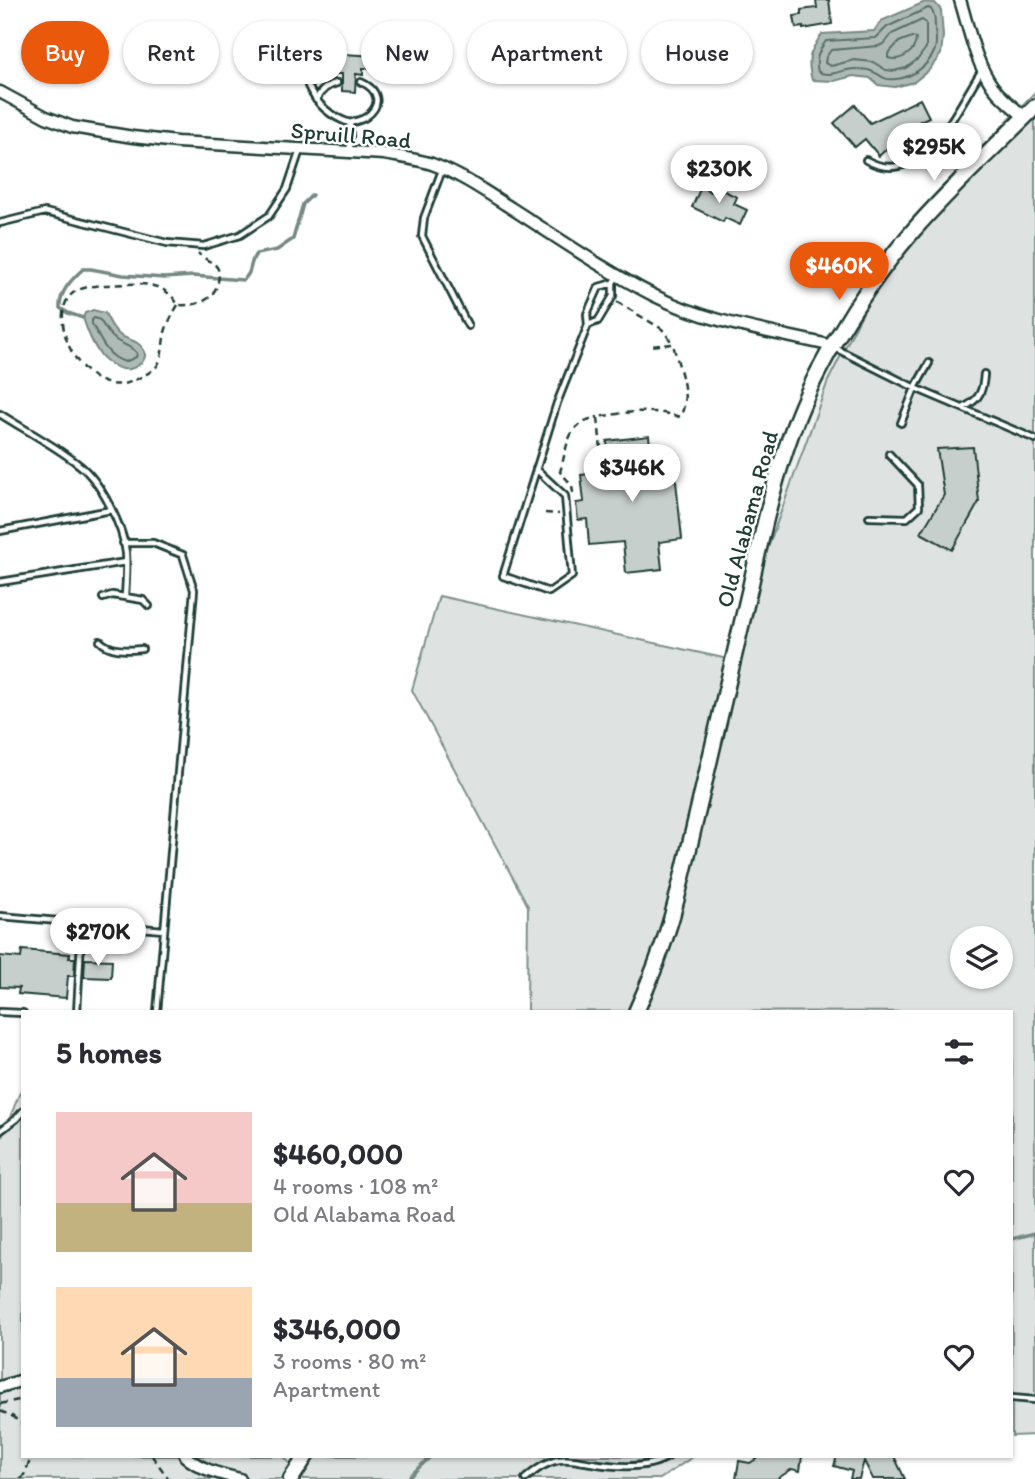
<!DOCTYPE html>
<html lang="en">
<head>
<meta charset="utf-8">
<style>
	:root { --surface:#fff; --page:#f2f2f3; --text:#2b2b33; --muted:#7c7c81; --accent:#ea580c }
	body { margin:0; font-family:Itim,sans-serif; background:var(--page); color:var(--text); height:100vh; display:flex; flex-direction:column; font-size:26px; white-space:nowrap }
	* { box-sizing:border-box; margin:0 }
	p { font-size:23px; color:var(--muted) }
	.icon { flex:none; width:38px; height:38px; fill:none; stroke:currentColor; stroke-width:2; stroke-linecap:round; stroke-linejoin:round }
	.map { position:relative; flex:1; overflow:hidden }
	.side { position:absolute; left:21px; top:1010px; width:992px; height:448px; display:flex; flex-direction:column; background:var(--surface); border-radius:0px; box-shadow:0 2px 5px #0004 }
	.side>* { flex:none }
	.banner { position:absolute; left:21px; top:21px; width:994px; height:63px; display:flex; gap:14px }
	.tools { position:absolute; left:950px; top:926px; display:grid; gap:14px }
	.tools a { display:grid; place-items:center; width:63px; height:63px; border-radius:50%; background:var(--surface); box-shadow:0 2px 5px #0004; font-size:35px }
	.price { position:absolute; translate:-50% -60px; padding:0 16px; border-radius:24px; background:#fff; color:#222; font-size:23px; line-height:46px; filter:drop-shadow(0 2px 4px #0008) }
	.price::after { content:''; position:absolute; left:50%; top:42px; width:21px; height:16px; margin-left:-10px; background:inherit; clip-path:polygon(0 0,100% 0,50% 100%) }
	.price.on { background:var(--accent); color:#fff }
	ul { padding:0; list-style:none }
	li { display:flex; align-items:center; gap:21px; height:175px; padding:0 35px }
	li span { display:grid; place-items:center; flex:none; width:196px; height:140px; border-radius:0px; color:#555 }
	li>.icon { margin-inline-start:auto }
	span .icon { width:84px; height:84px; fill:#fffc; stroke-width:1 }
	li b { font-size:30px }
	h2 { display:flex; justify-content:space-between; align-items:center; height:84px; padding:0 35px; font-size:30px }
	.tag { padding:0 24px; border-radius:32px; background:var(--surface); box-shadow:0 2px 5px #0004; font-size:24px; line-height:63px }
	.tag.on { background:var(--accent); color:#fff }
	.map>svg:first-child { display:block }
	.built { fill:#eef1f0 }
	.green { fill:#dee3e2; stroke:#7e908b; stroke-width:2; fill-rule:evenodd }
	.water { fill:#afbab7; stroke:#758883; stroke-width:2 }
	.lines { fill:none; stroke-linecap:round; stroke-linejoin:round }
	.shore { stroke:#596f68; stroke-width:2 }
	.stream { stroke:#758883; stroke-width:3.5 }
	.building { fill:#c7cfcc; stroke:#1f3d34; stroke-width:2 }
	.lane-casing { stroke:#1f3d34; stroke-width:10 }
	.street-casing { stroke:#1f3d34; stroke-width:15 }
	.secondary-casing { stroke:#1f3d34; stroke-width:19 }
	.path { stroke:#1f3d34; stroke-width:2.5; stroke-dasharray:7 5; stroke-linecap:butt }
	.lane { stroke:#fff; stroke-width:4.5 }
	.street { stroke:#fff; stroke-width:10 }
	.secondary { stroke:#fff; stroke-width:14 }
	.labels { text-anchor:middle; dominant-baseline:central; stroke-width:5; stroke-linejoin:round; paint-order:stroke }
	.street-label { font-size:23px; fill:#1f3d34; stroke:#fff }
</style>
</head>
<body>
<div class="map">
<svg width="1035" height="1479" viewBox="0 0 1035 1479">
	<rect width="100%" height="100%" fill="#fff"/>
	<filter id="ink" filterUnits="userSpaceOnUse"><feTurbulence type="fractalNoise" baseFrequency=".0143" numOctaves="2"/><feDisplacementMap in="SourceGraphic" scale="14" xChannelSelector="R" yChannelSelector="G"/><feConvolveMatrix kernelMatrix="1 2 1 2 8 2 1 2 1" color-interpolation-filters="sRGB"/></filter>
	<g filter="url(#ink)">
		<path class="built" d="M890,259L828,381L728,660L779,487L829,340Z"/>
		<path class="green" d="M1035,92V1435L1012,1436V1012L527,1011L528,906L412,690L439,596L728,659L828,381L890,259L1007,121ZM962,938H1001V976H962Z
			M21,1090H23V1456H283L294,1468L303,1456H694L660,1479H0V1142Z"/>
		<path class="water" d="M925,2L935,3L941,10L943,36L941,54L929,70L914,82L895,87L878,85L870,78L853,76L834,81L812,80C806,59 810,51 822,34L874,31L881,21Z
			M93,310L105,313C109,321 113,331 121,336C129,340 140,341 144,351C149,362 132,371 122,369C117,368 111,364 107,361C95,352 88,333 83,318L85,313Z"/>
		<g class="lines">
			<path class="shore" d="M928,8L931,9C935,15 935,22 935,30C936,36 937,46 934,52C928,66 911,78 896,79C882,81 881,74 871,71C867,69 859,69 855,69C841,69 831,78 818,72C815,59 818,52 826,41L876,38L887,27Z
				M922,20L926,23V48L918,59L906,68L894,71L886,70L873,62L854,60L831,66L825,63L826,57L831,50L879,46L885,43L892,34Z
				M912,37L916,38C916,52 901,62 888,58V54L899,42Z
				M94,318L100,320C104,327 109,335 116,340C123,345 131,346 137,353L136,357L125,362C106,356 101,340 92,324V320Z"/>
			<path class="stream" d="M83,318L68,313L60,308C59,292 72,279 83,269H91L123,275L164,278L193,276L243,280C253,273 249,262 256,254L277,250L293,239L303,204L312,195
				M1012,1239L1035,1233
				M407,1479L431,1456"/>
		</g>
		<path class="building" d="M816,0H829L832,24L803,29V27L796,28L794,16L801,15V10L817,8Z
			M326,38L342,39V54L378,56V68H363V75L356,74L355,92L342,91V74H334V69L325,68Z
			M920,99L929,117L920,121L923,128L912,133L919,149L902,157L895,141L879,156L865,139L855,147L834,123L855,105L870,123Z
			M714,186L737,197L734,204L747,210L740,225L725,218L723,222L692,207L701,187L711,192Z
			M649,436L652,464L674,462L682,539L659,542L662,569L626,573L623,542L589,545L587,519L578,520L576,503L584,502L581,475L610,472L607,441Z
			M973,447L979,502L952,550L921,533L944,495L937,449Z
			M22,950L70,954L69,958H75L74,976H68L66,998L18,994L19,988L0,987V956L21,958Z
			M85,959L112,960L111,978L84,977Z
			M761,1456H802L800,1471L792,1469L777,1479H736L739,1461L750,1463Z
			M837,1456H894L905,1479H873L864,1461L859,1479H850L852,1471L834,1466Z"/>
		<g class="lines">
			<g class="lane-casing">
				<path id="lane" d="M318,56L312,66L308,86C317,105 331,117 350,123V151
					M316,100C321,90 327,85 337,83
					M350,123C355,121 362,120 366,117C383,105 378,89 361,82
					M866,160C923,192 958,106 982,70
					M442,170L424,218L422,236L468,326
					M0,223L45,212L167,243L204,246L240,235L269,216L287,189L300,150
					M588,325L598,321L613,296V283L617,275
					M835,348L915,388L1035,439
					M965,407C980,399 983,390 984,374
					M0,414C25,430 54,445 78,464C100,480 123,526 126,553C127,567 126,582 125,597L112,595L103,598
					M901,423L915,388L929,363
					M536,469L565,496L572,576L549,592L503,576L557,403L588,325L587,314L599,287L613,283
					M869,517L907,518L919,507L918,485L889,454
					M0,531L111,510
					M123,543H153L183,555L194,590L157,1012
					M0,582L126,562
					M125,597L143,600L149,606
					M100,641C111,652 128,650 142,649
					M0,916L164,930
					M0,1012L23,1013
					M77,1012L82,923
					M0,1131L16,1119L23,1111
					M1012,1398L1035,1400
					M525,1479C534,1471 546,1462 559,1460C570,1458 581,1462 592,1463C616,1467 648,1470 669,1456"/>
			</g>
			<g class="street-casing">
				<path id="street" d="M960,0C969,29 975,62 993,87C1002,99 1014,108 1025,117
					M0,92L46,117L72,127L133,137L177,142L384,154C400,157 416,159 432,164C460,174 486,192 511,208C558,238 604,270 653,295C708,323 773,332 833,346
					M0,1387L23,1380
					M185,1456C201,1470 220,1474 240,1479"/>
			</g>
			<g class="secondary-casing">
				<path id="secondary" d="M636,1012C649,983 661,953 670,923C681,886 689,847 698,810C715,736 733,662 750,588C766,515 783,439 818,372C844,322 876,274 912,232C950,188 994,148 1035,107
					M291,1479L306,1456"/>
			</g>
			<path class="path" d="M617,302L662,329L673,344L650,346
				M178,305C173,313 169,321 166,329C162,340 164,356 157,366C153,371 145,375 139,378C83,411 38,308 78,290C92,284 112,285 127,284C147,283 167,285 178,305C196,306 213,302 218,282C219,276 220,270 216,266C210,260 203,259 198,253
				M603,473L598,417C627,412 652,408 680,417C692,395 678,367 673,344
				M573,493L572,485L560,472C568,445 566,423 598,417
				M545,513L559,514
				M0,1404L23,1399
				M0,1411L12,1416L23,1425
				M152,1456L169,1479
				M21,1479L24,1475L32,1456"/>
			<use href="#lane" class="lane"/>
			<use href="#street" class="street"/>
			<use href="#secondary" class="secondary"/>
		</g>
	</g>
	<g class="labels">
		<g class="street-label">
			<text transform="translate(351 135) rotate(5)">Spruill Road</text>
			<text transform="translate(747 519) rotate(-75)">Old Alabama Road</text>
		</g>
	</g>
</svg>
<div class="tools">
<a><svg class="icon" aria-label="layers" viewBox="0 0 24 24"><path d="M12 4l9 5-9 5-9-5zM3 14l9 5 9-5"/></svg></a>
</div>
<b class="price" style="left:934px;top:183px">$295K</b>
<b class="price" style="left:719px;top:205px">$230K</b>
<b class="price on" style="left:839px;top:302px">$460K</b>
<b class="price" style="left:632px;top:504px">$346K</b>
<b class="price" style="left:98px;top:968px">$270K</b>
<div class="banner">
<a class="tag on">Buy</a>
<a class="tag">Rent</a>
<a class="tag">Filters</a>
<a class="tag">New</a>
<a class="tag">Apartment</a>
<a class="tag">House</a>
</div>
<section class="side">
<h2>5 homes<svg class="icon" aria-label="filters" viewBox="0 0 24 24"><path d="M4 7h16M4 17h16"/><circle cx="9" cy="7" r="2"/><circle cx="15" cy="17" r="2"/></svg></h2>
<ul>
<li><span style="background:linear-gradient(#f6c9c9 65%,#c2b280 0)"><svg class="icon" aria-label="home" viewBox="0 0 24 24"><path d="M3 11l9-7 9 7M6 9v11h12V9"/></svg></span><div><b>$460,000</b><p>4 rooms · 108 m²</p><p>Old Alabama Road</p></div><svg class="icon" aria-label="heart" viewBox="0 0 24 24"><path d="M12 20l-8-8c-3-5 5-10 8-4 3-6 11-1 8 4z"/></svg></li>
<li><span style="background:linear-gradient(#ffd9b3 65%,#9aa5b1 0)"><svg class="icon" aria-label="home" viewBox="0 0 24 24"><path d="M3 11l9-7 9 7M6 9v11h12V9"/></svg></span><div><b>$346,000</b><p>3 rooms · 80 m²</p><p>Apartment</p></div><svg class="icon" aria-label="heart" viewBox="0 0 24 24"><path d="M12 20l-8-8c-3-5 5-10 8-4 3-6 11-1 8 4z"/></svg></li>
</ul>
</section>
</div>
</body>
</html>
